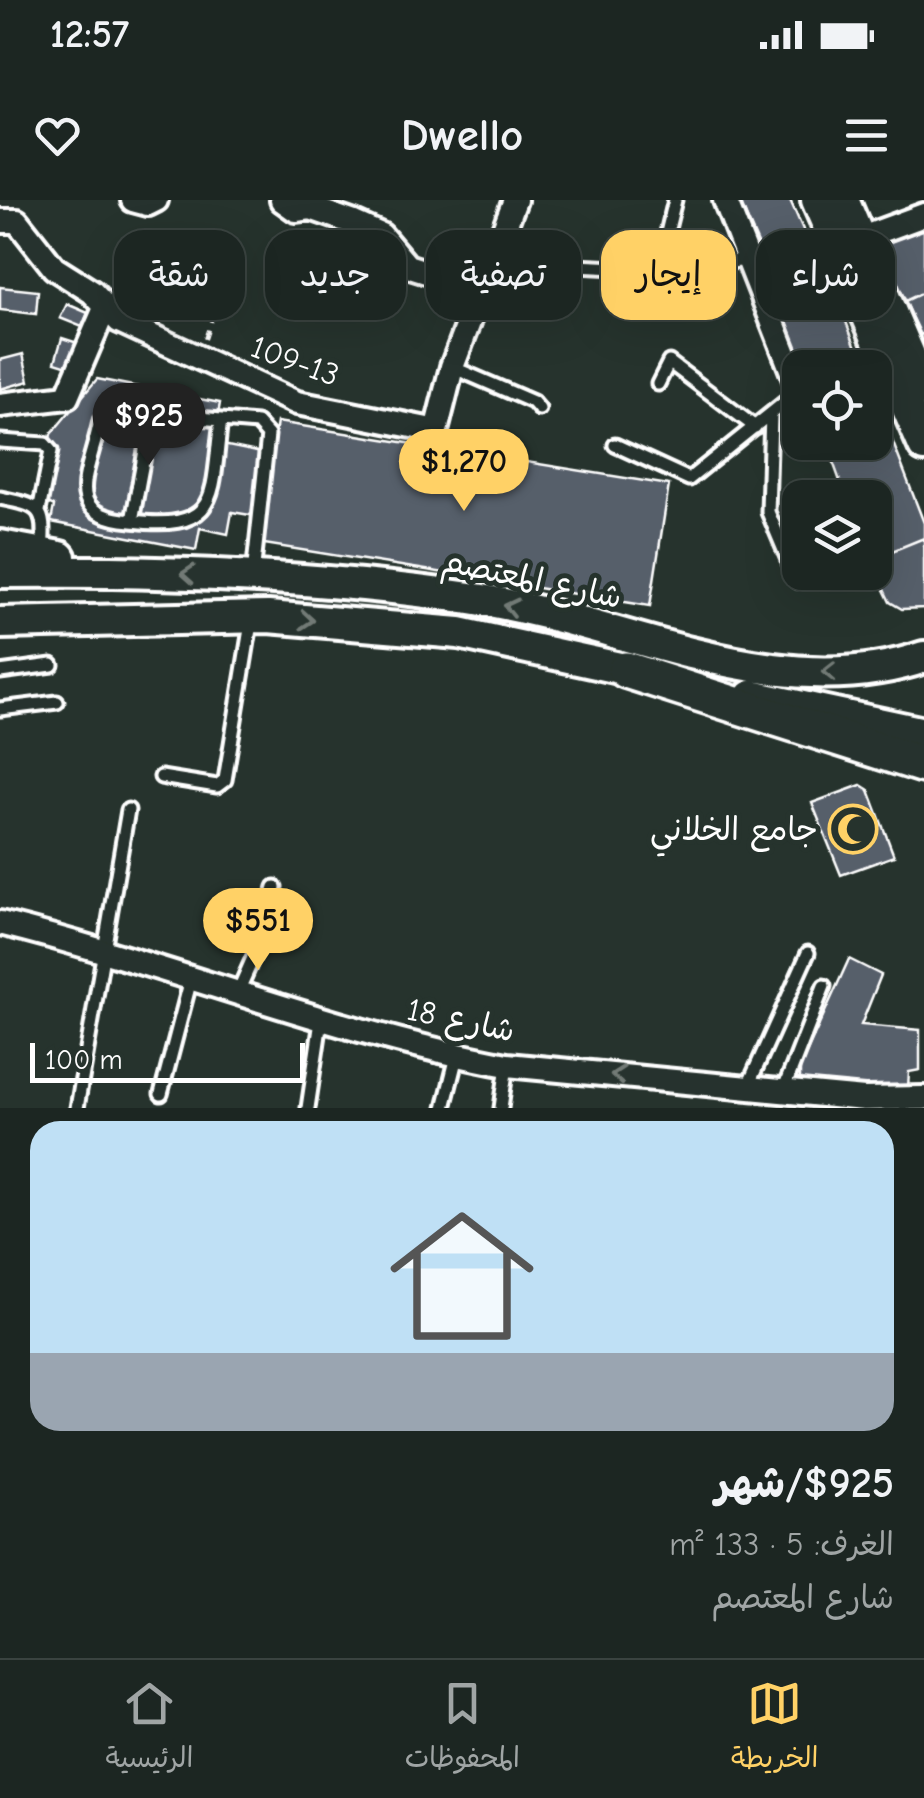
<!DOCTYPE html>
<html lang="ar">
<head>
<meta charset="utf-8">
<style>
	:root { --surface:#1c2622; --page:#29322f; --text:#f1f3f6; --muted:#a0a5a5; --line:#3a4340; --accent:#ffd166 }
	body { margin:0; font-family:"Comic Neue","Playpen Sans Arabic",sans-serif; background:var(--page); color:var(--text); direction:rtl; height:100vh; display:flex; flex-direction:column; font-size:38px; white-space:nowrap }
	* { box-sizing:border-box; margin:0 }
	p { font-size:32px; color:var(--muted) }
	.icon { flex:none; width:55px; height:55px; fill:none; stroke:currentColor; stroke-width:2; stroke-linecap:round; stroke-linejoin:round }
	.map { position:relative; height:908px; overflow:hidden; direction:ltr }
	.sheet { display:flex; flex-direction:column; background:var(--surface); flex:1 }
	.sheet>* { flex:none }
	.hud { position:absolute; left:30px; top:30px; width:865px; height:90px; direction:rtl; display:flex; gap:20px }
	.buttons { position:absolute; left:782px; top:150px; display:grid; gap:20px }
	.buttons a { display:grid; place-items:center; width:110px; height:110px; border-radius:20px; background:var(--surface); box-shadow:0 10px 40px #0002,0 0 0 2px var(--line); font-size:50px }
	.scale { position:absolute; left:30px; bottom:25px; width:275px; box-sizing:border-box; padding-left:10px; border:5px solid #fff; border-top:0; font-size:28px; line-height:35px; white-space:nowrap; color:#fff; -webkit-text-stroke:8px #26332d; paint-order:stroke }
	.price { position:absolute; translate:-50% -85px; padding:0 22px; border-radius:35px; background:var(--accent); color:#111; font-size:32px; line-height:65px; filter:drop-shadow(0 2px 5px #0008) }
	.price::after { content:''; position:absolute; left:50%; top:60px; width:30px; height:22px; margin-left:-15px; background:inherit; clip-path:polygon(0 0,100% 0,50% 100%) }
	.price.selected { background:#222; color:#fff }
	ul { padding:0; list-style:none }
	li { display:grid; align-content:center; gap:20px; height:530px; padding:0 30px }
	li+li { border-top:2px solid var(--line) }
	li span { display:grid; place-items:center; height:310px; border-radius:30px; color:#555 }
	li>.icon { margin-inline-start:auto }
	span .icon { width:180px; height:180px; fill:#fffc; stroke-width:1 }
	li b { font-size:42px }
	.chip { padding:0 35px; border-radius:30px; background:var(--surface); box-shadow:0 10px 40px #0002,0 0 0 2px var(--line); font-size:35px; line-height:90px }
	.chip.selected { background:var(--accent); color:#111 }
	.status { display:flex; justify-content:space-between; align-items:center; height:70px; padding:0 50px; background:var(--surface); direction:ltr }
	.status svg { height:28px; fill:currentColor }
	header { display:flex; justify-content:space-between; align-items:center; height:130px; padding:0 30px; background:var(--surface); font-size:45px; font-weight:800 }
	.dock { display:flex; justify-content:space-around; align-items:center; height:140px; border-top:2px solid var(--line); background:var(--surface); font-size:28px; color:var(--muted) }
	.dock a { display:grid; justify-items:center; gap:5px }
	.dock .selected { color:var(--accent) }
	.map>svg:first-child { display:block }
	.building { fill:#575e6b; stroke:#fff; stroke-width:2.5 }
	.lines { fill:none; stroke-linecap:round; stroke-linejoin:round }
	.lane-casing { stroke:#fff; stroke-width:19 }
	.street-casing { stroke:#fff; stroke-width:30 }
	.secondary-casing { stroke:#fff; stroke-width:38 }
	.primary-casing { stroke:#fff; stroke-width:42 }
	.path { stroke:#fff; stroke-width:4; stroke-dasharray:10 8; stroke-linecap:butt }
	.lane { stroke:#26332d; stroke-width:11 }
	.street { stroke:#26332d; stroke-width:22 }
	.secondary { stroke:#26332d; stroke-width:30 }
	.primary { stroke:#26332d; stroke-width:35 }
	.oneway { stroke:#727a76 }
	.labels { text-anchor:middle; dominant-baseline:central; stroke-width:10; stroke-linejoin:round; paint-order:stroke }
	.street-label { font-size:32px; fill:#fff; stroke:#26332d }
	.poi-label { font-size:32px; fill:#fff; stroke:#26332d; text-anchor:end }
</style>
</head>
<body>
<div class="status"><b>12:57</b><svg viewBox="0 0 49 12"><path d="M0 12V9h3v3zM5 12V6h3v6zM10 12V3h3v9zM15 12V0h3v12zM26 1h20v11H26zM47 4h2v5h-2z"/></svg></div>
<header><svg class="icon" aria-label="menu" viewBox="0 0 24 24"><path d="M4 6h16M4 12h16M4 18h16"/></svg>Dwello<svg class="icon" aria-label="heart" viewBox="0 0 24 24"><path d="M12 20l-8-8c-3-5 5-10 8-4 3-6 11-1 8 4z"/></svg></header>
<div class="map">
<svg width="924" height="908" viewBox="0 0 924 908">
	<rect width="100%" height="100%" fill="#26332d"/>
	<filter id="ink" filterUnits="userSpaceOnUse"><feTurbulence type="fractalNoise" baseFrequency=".01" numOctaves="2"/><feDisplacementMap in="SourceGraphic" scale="20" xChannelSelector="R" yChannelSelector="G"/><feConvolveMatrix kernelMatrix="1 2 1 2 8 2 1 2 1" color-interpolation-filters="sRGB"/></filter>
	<g filter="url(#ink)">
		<path class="building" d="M739,0H790L804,32L790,39L798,59L770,71Z
			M924,21V92L905,101L878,40Z
			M810,72L818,89L831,83L864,168H800L769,90Z
			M0,87L38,91L36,114L0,110Z
			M924,92V133L921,135L905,101Z
			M67,104L88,113L82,127L60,118Z
			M62,138L78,143L71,167L55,162Z
			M23,154L29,181L0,189V160Z
			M97,179L220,203L213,243L272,255L262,317L232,312L228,334L200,328L196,350L51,322L54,306L38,298L51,234Z
			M875,196L924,323V338L875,358V298H846L826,242H875Z
			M277,222L669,285L650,406L258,343Z
			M924,338V408L902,409L890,402L875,371V358Z
			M861,585L869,590L894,656L841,675L812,603Z
			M849,759L881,775L861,825L920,830V870L909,872L908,888H847L800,882V867Z"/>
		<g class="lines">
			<g class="lane-casing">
				<path id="lane" d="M499,47L558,71L576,66L658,70L749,60
					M658,70L675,0
					M452,167L533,202L539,209
					M658,184L669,162L755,227
					M152,213L132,321C223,332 211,293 221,220
					M771,214L768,312L797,381
					M0,241L45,244L51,251L39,311
					M615,245L689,279L800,190
					M0,298C40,306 46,307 42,350
					M132,321C59,315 89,275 100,221L115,211L257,223L268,235L253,375
					M0,472L52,465
					M0,509L57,502
					M161,577L217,586L225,580L252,417
					M237,794L261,740L275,687
					M747,888L808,753
					M783,891L824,786
					M161,894L191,779
					M77,908L128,610
					M308,908L321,821
					M444,908L457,856
					M501,908L507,865"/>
			</g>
			<g class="street-casing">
				<path id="street" d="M133,0L148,4L156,0
					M282,0L296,10L311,8L354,23L381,35L407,66L484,90
					M725,0L800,192
					M0,21H17L54,68L92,92L119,121L297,203L432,230L437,227L452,167L515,0
					M859,39L924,15
					M756,78L836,44
					M0,205L67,197L105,108
					M0,723C171,765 334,833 507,865L864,899L924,898"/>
			</g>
			<g class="secondary-casing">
				<path id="secondary" d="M817,0L924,246
					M843,0L924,190
					M0,346L60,357
					M0,372C157,370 315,375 470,398C618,419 775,508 924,457
					M0,423L268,417L459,433L647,474
					M751,496L924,533"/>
			</g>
			<g class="primary-casing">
				<path id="primary" d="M626,470L924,565"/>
			</g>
			<path class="path" d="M317,45L323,34
				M160,118L179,74
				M205,139L232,57"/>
			<use href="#lane" class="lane"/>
			<use href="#street" class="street"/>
			<use href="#secondary" class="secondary"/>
			<use href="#primary" class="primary"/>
		</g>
		<defs><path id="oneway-chevron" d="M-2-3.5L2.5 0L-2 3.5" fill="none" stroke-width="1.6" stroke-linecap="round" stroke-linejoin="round" transform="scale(2.5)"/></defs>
		<g class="oneway">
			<use href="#oneway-chevron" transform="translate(188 374) rotate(-176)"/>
			<use href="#oneway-chevron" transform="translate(511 407) rotate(-167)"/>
			<use href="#oneway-chevron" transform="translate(307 420) rotate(5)"/>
			<use href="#oneway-chevron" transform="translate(829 472) rotate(-180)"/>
			<use href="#oneway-chevron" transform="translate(618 875) rotate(-175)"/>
		</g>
	</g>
	<defs>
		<g id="mosque-ring" transform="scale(2.5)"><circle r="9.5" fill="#26332d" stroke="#ffd166" stroke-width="1.5"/><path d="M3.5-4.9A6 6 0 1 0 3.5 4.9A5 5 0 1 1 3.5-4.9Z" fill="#ffd166"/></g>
	</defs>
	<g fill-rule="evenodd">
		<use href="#mosque-ring" x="853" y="629"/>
	</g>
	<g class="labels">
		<g class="street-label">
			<text transform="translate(295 161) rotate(20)">109-13</text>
			<text transform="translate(532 379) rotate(12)">شارع المعتصم</text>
			<text transform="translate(461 820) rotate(12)">شارع 18</text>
		</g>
		<g class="poi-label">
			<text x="818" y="629">جامع الخلاني</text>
		</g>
	</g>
</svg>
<div class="buttons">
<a><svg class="icon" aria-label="locate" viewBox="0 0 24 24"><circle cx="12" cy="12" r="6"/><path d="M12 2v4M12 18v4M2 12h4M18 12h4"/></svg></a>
<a><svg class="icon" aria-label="layers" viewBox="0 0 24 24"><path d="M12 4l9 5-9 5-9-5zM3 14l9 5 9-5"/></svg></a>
</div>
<div class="scale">100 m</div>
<b class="price selected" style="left:149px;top:268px">$925</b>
<b class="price" style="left:464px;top:314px">$1,270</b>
<b class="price" style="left:258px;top:773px">$551</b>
<div class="hud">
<a class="chip">شراء</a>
<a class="chip selected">إيجار</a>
<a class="chip">تصفية</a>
<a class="chip">جديد</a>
<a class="chip">شقة</a>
</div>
</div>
<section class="sheet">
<ul>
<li><span style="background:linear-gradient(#bfe0f5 75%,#9aa5b1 0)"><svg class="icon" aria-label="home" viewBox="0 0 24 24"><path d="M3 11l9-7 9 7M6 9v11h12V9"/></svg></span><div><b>$925/شهر</b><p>الغرف: 5 · 133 m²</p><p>شارع المعتصم</p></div></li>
</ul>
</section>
<nav class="dock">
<a class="selected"><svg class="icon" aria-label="map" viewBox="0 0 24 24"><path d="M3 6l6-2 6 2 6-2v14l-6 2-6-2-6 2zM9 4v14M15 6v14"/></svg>الخريطة</a>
<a><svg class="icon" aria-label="saved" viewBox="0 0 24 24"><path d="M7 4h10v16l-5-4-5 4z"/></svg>المحفوظات</a>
<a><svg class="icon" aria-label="home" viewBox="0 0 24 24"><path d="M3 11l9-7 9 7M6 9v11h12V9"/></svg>الرئيسية</a>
</nav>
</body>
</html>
